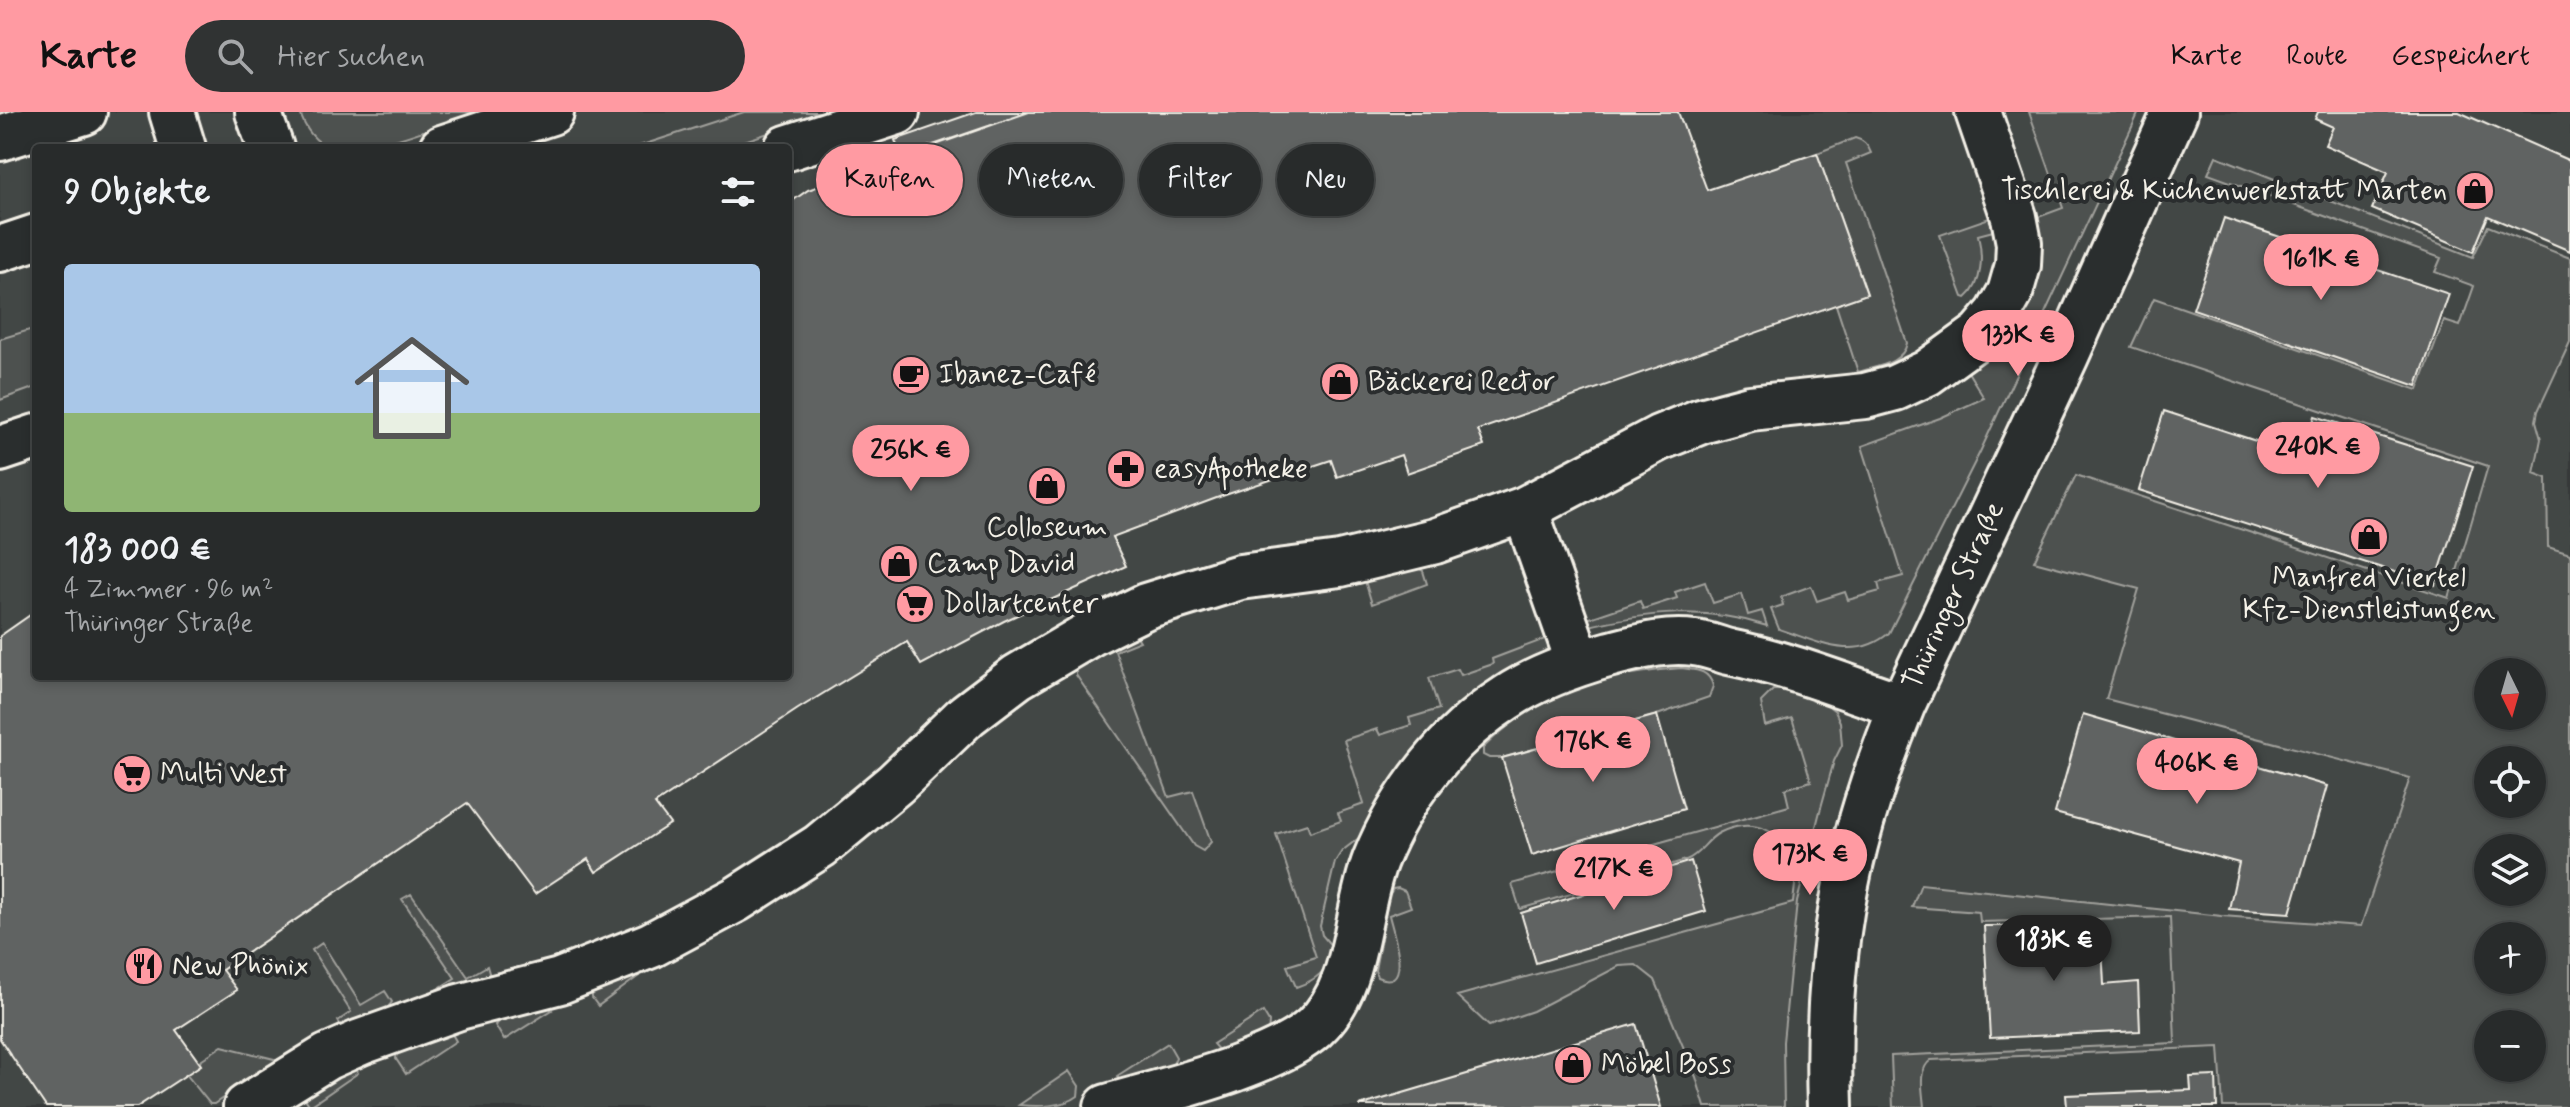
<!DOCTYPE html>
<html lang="de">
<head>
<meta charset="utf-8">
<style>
	:root { --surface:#282b2b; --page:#303333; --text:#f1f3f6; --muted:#a5a7a9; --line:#444747; --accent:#ff9aa2 }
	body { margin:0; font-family:Mynerve,sans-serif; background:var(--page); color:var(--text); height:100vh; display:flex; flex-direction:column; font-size:30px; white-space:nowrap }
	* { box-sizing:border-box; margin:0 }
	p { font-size:26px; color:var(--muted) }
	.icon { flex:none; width:44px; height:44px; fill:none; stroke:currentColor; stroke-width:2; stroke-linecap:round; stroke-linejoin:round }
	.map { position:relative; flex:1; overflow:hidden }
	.sheet { position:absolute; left:32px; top:32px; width:760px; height:536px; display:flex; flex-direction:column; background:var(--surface); border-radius:8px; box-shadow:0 4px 12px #0003,0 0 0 2px var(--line) }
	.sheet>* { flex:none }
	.guide { position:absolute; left:816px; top:32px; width:760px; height:72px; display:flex; gap:16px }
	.needle { width:52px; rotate:175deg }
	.tools { position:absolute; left:2474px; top:546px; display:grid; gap:16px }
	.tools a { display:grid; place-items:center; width:72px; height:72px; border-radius:50%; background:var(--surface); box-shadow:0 4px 12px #0003,0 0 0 2px var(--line); font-size:40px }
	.price { position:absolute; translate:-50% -68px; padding:0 18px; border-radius:28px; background:var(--accent); color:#111; font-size:26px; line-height:52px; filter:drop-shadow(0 2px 4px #0008) }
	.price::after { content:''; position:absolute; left:50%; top:48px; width:24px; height:18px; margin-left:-12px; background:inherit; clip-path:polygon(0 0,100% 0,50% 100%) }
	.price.on { background:#222; color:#fff }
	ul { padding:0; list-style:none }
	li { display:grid; align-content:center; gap:16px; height:424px; padding:0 32px }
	li span { display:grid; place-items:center; height:248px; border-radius:8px; color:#555 }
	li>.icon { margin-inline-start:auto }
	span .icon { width:144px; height:144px; fill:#fffc; stroke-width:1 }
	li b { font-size:34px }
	h2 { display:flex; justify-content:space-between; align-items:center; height:96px; padding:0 32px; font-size:34px }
	.tag { padding:0 28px; border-radius:36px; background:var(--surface); box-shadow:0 4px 12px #0003,0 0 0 2px var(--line); font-size:28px; line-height:72px }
	.tag.on { background:var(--accent); color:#111 }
	header { display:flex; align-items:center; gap:48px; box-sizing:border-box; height:112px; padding:0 40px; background:var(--accent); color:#111 }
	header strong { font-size:38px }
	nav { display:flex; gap:44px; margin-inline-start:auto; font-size:28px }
	.search { width:560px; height:72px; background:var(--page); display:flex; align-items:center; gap:20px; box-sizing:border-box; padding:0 28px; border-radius:44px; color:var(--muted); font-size:30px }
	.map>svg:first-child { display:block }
	.built { fill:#434645; fill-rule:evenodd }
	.green { fill:#4e514f; stroke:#a1a19c; stroke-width:2; fill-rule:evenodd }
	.building { fill:#616362; stroke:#f4f1e8; stroke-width:2 }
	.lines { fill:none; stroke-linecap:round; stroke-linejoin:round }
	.minor-casing { stroke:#f4f1e8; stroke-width:50 }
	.minor { stroke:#2a2d2e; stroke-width:44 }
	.labels { text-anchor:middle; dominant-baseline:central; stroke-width:8; stroke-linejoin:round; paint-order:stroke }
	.poi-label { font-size:28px; fill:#f4f1e8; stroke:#2a2d2e; text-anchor:start }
	.street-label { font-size:28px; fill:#f4f1e8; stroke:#2a2d2e }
</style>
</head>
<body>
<header>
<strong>Karte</strong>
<div class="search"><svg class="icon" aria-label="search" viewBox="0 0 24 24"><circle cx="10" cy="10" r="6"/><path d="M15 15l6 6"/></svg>Hier suchen</div>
<nav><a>Karte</a><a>Route</a><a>Gespeichert</a></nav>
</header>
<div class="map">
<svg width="2570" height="995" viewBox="0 0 2570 995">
	<rect width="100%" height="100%" fill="#363939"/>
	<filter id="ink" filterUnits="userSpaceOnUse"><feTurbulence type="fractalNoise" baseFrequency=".0125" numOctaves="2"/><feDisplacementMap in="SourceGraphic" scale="16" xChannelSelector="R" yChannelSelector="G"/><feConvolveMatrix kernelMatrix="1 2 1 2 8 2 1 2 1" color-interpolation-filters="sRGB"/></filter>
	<g filter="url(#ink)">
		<path class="built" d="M0,0H2570V995H0ZM36,36H788V564H36ZM2488,560H2532V604H2488ZM2488,648H2532V692H2488ZM2488,736H2532V780H2488ZM2488,824H2532V868H2488ZM2488,912H2532V956H2488Z"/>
		<path class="green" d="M300,0H478C442,11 367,44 332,36C315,32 304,15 300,0Z
			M744,0H832L723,36H633Z
			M2029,0H2139L1980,340L1889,521C1854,551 1817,529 1779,517L1771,497L1783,493L1781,485L1811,474L1817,489L1845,480L1848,488L1880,479L1878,471L1903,464L1862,334L1940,306L1984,286L1968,260L1988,245L2005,227L2023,200L2033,107L2063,96Z
			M1855,26C1864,28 1868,33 1871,41L1846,51L1907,231C1903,252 1876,254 1858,260L1836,193L1867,182L1817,41Z
			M2216,44L2473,145L2488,114L2570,146V230L2538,299L2536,309L2541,327L2534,361L2547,366L2548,435L2570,442V995H2223L2219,935L1931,948C1917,958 1923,980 1924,995H1893L1891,944L2175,931L2170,805L1980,810L1979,800L1912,795L1921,772L2222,804L2361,814L2410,666L2106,587L2139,477L2034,449L2076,363L2449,486L2488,354L2131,235L2154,186L2418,278L2444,209L2460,214L2474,174L2435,160L2441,146L2208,62ZM2488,560H2532V604H2488ZM2488,648H2532V692H2488ZM2488,736H2532V780H2488ZM2488,824H2532V868H2488ZM2488,912H2532V956H2488Z
			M1995,104L1997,118L1978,123C1983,143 1983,172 1966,186L1963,185L1940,123Z
			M36,216V275L0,288V227Z
			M1418,456L1423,459L1427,472L1372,492L1365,469L1368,464Z
			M1705,470L1713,491L1742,482L1748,503L1762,499L1767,514C1707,494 1646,500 1585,515L1581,509L1640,489L1643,497L1677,486L1675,480Z
			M1135,521L1140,529L1115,539L1169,685L1193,679L1211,730L1203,739L1194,734L1076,563V555Z
			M1550,525L1554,537L1364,722L1342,739L1335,750L1320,814L1322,823L1334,837C1327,859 1317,868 1296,875L1287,854L1316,845L1276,722L1307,712L1310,720L1341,709L1338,701L1364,692L1344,628L1377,617L1380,623L1411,613L1409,606L1439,597L1429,566L1458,557L1461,563L1493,552L1492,547Z
			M1681,556C1695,558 1709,557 1713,574L1709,585L1657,603L1502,646H1489L1483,643V636C1536,583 1608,561 1681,556Z
			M1773,578H1782L1825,591L1835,599L1840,610L1842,633L1834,649L1820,699L1797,790L1783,930L1784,995H1705L1696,965L1655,868L1636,853L1619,854L1533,899L1489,914L1457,884L1793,791C1794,779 1797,765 1795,754C1788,718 1750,704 1719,721C1706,728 1700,743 1686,748C1631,764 1575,781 1520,797L1512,772L1789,694L1785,677L1811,669L1792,606L1765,614L1761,590Z
			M1398,776L1405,779L1411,795L1389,803C1392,817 1415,881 1377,865L1375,858L1389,783L1393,777Z
			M411,782L468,865L487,854L491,868L437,881L436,878L455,866L402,787Z
			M322,831L361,893L385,879L392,890L384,900L347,915L341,914L338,909L351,900L312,838Z
			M642,859L643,861L598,894L592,886V879Z
			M549,895L552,898L504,928L495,913L500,907Z
			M1263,900L1269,910L1268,923L1220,940L1213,932Z
			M446,921L452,922L456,929L406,962L396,947L397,939Z
			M1168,931L1176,945L1172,955L1120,969L1117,964Z
			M222,934L274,947L276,950L214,992H210L186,962L201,953L199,949Z
			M350,957H356L358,961L310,994L306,988L308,980Z
			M1069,959L1079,974L1078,984C1064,995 1036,995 1019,993Z"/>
		<path class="building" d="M976,0H1029L901,44L895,28Z
			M1029,0H1678L1707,78L1817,41L1867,182L1478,318L1484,334L1407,361L1401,343L1337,365L1331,348L1222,384L1112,425L1126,454L1004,509L921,553L907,530L798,597L655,692L670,712L596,760L588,747L535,782L467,691L222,858L237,878L176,918L201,953L137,995H46L0,927V524L36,499V564H788V92L808,78Z
			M2318,0H2459L2570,49V139L2488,104L2473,140L2372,97L2388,60L2325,33L2333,15L2315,7Z
			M2224,106L2449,182L2417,274L2193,197Z
			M2164,299L2302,344L2315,304L2473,354L2435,473L2139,378Z
			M2083,602L2327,674L2290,801L2229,797L2239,751L2055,701Z
			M1657,603L1684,697L1532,743L1502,646Z
			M1691,749L1706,799L1536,851L1521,801Z
			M2101,813L2104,873L2138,870L2140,919L1990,926L1984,814Z
			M1636,912L1661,995L1359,994Z
			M2216,964L2217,995H2067L2066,983L2191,978L2190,965Z"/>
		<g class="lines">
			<g class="minor-casing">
				<path id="minor" d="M172,0L183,36
					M258,0L271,36
					M0,26L84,0
					M442,36L551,0
					M787,36L897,0
					M0,137L36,125
					M0,337L36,325
					M1525,397L1579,551
					M246,995L327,945L361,930L459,895L560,869L651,833L737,787L820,734L895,672L967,603L1017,565L1093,520L1146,494L1240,465L1340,452L1435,429L1525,397L1659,326L1701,309L1750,296L1865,284L1895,276L1927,261L1981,222L1998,202L2010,181L2018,153L2019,131L2014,105L1978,0
					M1107,995C1162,979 1273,953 1314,916C1360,873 1354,803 1375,748C1400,685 1448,623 1506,586C1537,565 1575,552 1611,542C1639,535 1666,527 1694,531C1706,532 1718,537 1729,540C1788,552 1845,575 1902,594
					M1830,995C1827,908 1833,818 1855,733C1867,686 1884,639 1902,594L2066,244L2175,0"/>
			</g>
			<use href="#minor" class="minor"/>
		</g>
	</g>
	<defs>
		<g id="shop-disc" transform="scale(2)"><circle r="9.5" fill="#ff9aa2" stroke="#2a2d2e"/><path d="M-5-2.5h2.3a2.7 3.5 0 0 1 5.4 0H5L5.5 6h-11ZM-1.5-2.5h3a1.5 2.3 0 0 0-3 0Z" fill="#111"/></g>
		<g id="cafe-disc" transform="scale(2)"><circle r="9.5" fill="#ff9aa2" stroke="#2a2d2e"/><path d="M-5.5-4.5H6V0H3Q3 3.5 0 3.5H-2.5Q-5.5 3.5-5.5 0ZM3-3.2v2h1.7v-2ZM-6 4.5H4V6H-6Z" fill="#111"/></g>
		<g id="pharmacy-disc" transform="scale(2)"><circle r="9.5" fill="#ff9aa2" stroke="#2a2d2e"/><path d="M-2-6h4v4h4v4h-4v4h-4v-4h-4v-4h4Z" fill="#111"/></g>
		<g id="supermarket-disc" transform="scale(2)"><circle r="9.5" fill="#ff9aa2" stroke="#2a2d2e"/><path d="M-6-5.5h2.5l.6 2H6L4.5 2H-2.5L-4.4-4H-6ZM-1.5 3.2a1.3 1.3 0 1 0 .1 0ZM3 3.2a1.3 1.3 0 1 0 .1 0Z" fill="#111"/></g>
		<g id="restaurant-disc" transform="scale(2)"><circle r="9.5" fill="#ff9aa2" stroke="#2a2d2e"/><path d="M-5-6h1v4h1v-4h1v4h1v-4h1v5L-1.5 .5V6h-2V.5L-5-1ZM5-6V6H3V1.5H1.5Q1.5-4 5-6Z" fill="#111"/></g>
	</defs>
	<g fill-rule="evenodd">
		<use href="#shop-disc" x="2475" y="79"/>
		<use href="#cafe-disc" x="911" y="263"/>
		<use href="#shop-disc" x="1340" y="270"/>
		<use href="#pharmacy-disc" x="1126" y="357"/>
		<use href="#shop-disc" x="1047" y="374"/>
		<use href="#shop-disc" x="2369" y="425"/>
		<use href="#shop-disc" x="899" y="452"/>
		<use href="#supermarket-disc" x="915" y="492"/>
		<use href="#supermarket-disc" x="132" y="662"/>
		<use href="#restaurant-disc" x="144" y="854"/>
		<use href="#shop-disc" x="1573" y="953"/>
	</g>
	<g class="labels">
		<g class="poi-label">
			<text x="2447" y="79" text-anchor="end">Tischlerei &amp; Küchenwerkstatt Marten</text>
			<text x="939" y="263">Ibanez-Café</text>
			<text x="1368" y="270">Bäckerei Rector</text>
			<text x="1154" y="357">easyApotheke</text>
			<text x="1047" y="416" text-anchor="middle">Colloseum</text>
			<text x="927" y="452">Camp David</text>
			<text x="2369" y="466" text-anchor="middle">Manfred Viertel<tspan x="2369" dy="32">Kfz-Dienstleistungen</tspan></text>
			<text x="943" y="492">Dollartcenter</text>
			<text x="160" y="662">Multi West</text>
			<text x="172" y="854">New Phönix</text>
			<text x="1601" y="953">Möbel Boss</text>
		</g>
		<g class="street-label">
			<text transform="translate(1954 484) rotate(-65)">Thüringer Straße</text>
		</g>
	</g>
</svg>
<div class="tools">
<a><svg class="needle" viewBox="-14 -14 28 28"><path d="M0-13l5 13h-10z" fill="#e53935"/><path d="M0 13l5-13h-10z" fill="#a5a7a9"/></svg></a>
<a><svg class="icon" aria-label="locate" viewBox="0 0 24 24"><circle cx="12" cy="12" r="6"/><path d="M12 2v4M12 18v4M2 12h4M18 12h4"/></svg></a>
<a><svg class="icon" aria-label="layers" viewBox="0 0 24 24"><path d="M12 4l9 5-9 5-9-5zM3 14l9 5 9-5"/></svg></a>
<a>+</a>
<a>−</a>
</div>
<b class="price" style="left:2321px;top:190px">161K €</b>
<b class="price" style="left:2018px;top:266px">133K €</b>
<b class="price" style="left:2318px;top:378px">240K €</b>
<b class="price" style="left:911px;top:381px">256K €</b>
<b class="price" style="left:1593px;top:672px">176K €</b>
<b class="price" style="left:2197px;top:694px">406K €</b>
<b class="price" style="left:1810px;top:785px">173K €</b>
<b class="price" style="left:1614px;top:800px">217K €</b>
<b class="price on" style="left:2054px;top:871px">183K €</b>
<div class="guide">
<a class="tag on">Kaufen</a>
<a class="tag">Mieten</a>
<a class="tag">Filter</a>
<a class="tag">Neu</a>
</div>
<section class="sheet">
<h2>9 Objekte<svg class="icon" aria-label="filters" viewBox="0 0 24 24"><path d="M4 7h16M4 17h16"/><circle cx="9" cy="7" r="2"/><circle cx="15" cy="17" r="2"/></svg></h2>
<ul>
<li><span style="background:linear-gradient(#a9c7e8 60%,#8fb573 0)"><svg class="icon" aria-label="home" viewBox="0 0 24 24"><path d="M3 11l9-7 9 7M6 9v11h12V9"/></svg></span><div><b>183 000 €</b><p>4 Zimmer · 96 m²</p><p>Thüringer Straße</p></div></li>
</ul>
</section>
</div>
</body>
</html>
